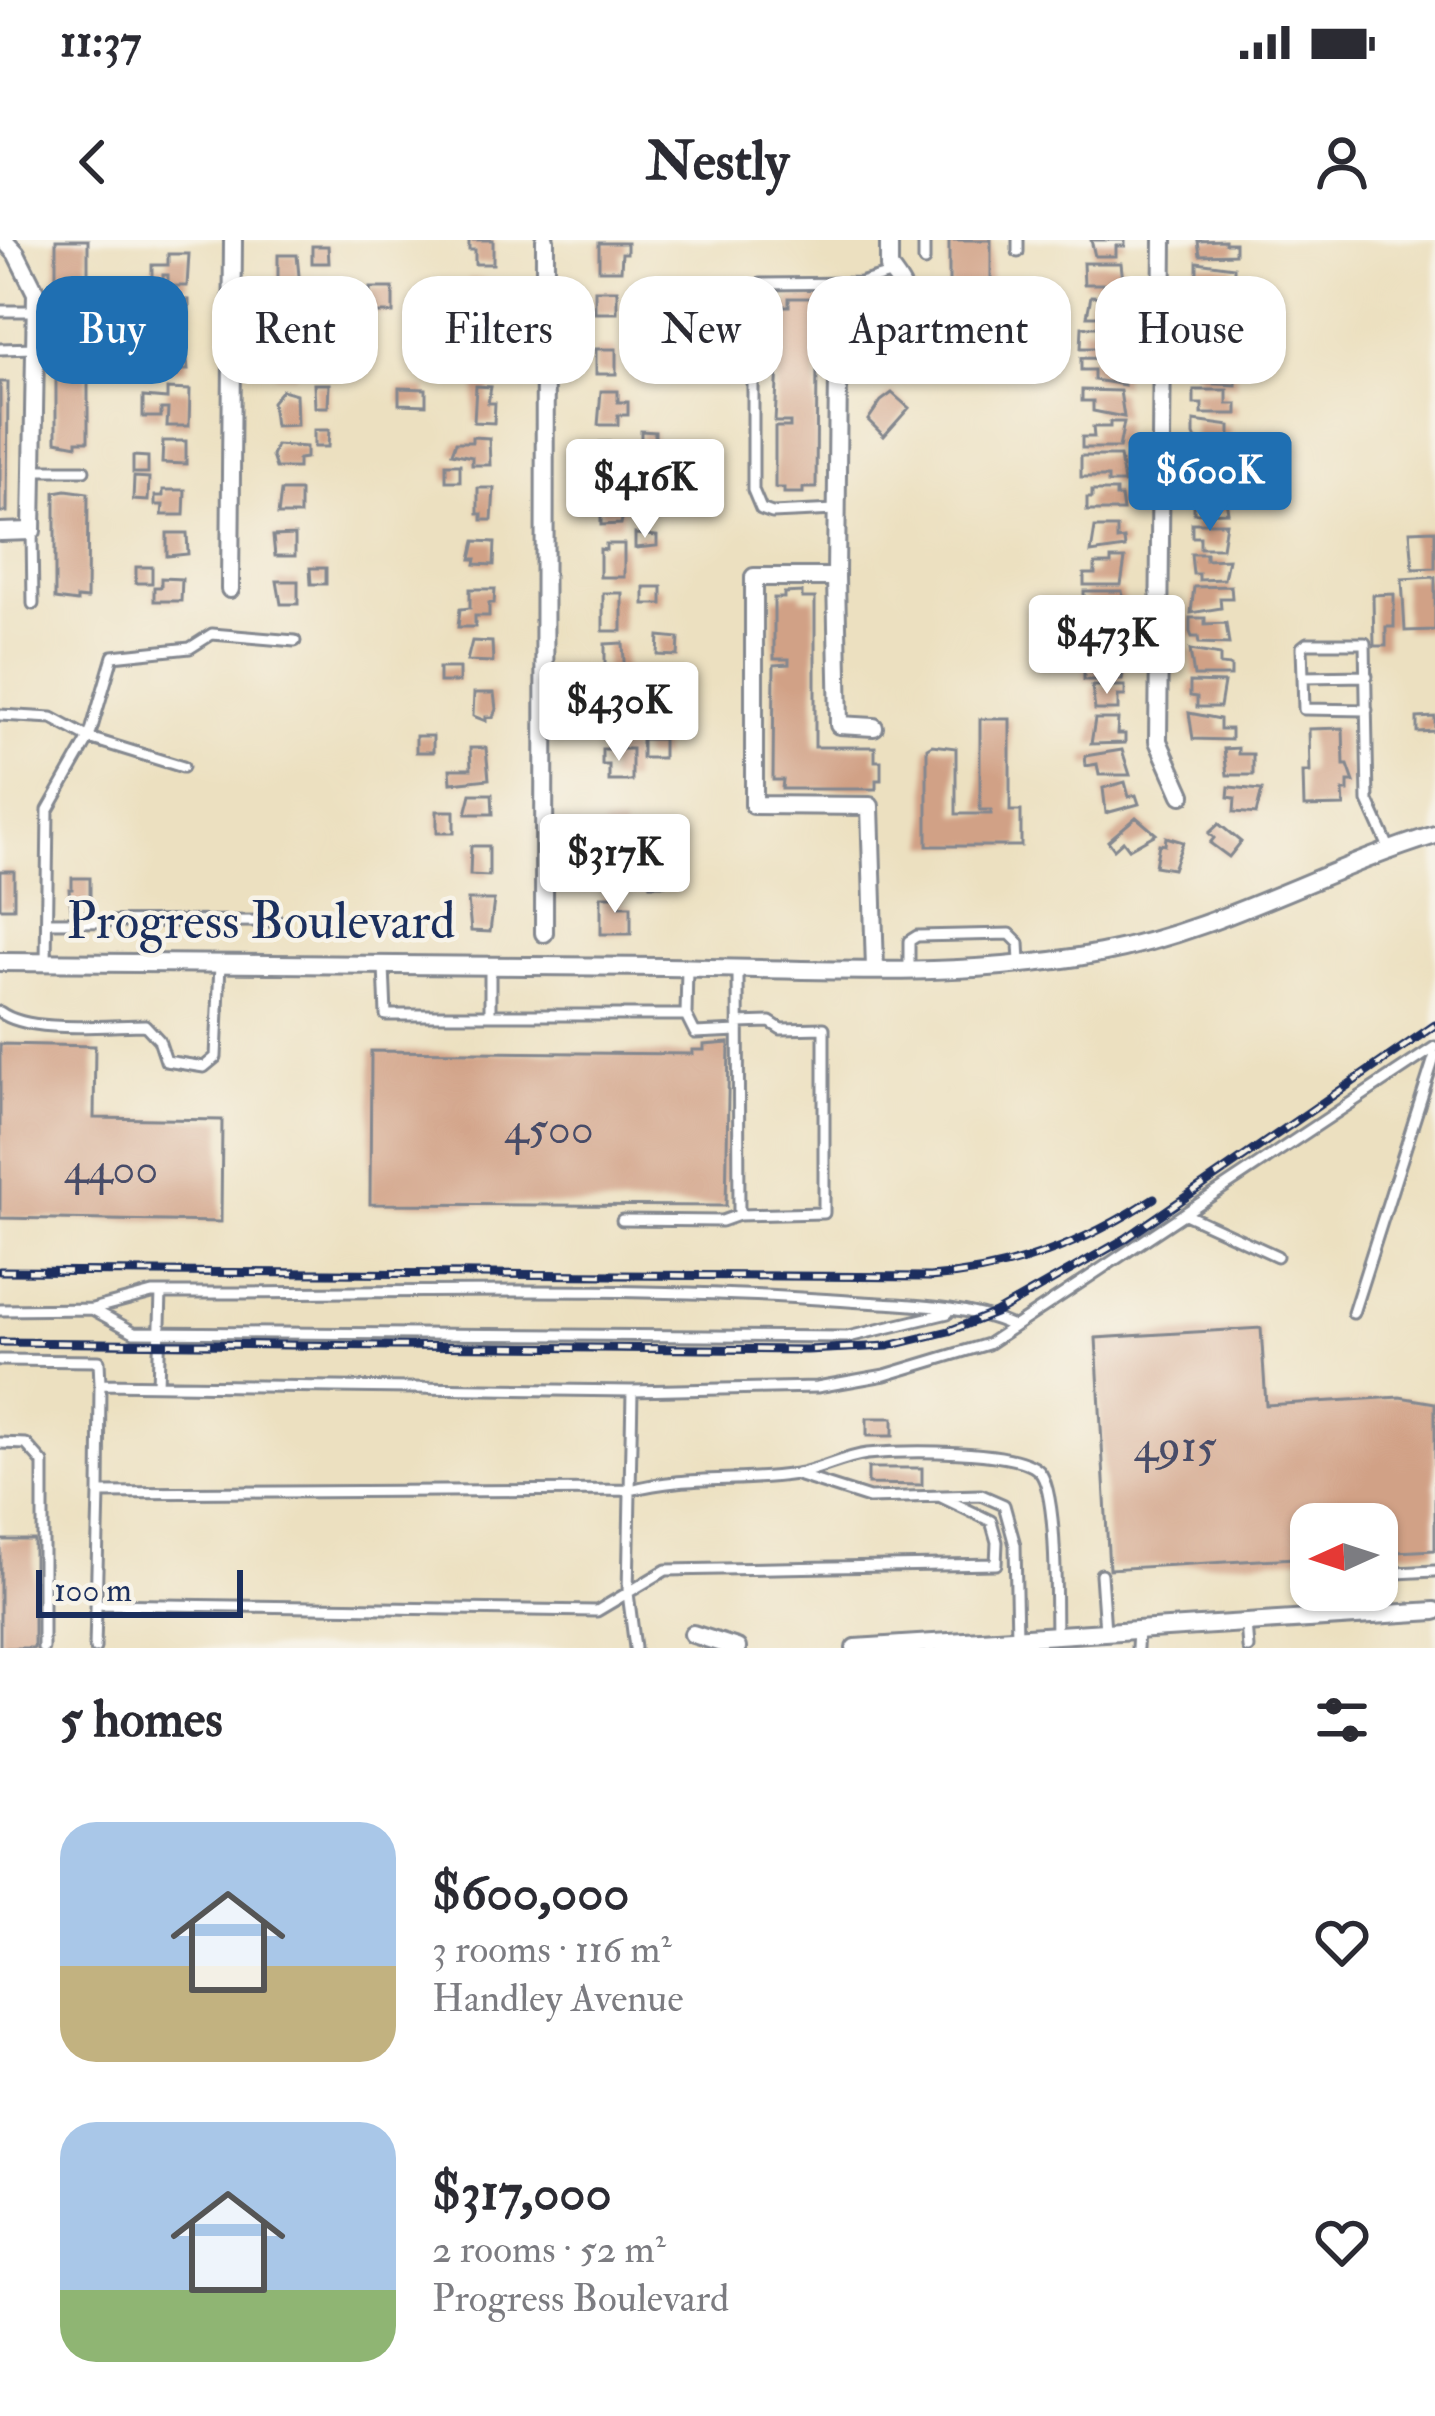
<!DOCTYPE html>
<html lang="en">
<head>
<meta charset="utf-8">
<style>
	:root { --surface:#fff; --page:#f7f7f7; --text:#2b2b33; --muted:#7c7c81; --accent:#1f6fb2 }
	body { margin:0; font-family:"IM FELL Double Pica",serif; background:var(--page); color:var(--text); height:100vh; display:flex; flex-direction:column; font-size:45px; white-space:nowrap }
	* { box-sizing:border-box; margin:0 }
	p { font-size:39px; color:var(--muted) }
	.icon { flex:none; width:66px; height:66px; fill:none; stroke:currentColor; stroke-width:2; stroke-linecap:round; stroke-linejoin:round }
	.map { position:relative; height:1408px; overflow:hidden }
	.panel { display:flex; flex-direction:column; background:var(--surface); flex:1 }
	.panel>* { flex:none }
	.top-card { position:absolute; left:36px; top:36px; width:1365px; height:108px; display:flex; gap:24px }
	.needle { width:78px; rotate:267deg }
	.fabs { position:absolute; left:1290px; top:1263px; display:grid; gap:24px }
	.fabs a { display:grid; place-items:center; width:108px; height:108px; border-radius:24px; background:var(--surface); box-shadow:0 3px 9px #0004; font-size:60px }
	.scale { position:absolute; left:36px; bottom:30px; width:207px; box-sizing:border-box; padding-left:12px; border:6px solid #1b2f5e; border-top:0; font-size:33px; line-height:42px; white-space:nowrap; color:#1b2f5e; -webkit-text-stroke:9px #f7f3e8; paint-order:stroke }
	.price { position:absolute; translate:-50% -102px; padding:0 27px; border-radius:12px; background:#fff; color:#222; font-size:39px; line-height:78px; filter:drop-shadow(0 3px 6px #0008) }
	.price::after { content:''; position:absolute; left:50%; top:72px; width:36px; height:27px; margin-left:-18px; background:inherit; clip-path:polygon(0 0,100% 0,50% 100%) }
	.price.selected { background:var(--accent); color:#fff }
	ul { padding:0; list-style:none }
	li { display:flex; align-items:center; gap:36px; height:300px; padding:0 60px }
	li span { display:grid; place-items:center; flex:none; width:336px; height:240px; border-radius:36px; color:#555 }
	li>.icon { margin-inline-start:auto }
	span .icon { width:144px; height:144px; fill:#fffc; stroke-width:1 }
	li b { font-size:51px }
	h2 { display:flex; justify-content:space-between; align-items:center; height:144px; padding:0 60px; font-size:51px }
	.chip { padding:0 42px; border-radius:36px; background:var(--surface); box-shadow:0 3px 9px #0004; font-size:42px; line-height:108px }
	.chip.selected { background:var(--accent); color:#fff }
	.status { display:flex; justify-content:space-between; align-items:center; height:84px; padding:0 60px; background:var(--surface); direction:ltr }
	.status svg { height:33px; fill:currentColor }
	header { display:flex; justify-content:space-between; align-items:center; height:156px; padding:0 60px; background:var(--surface); font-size:54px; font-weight:700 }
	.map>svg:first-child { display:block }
	.building { fill:#d1a186 }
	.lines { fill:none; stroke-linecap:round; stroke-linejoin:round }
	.lane-casing { stroke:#84888f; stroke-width:15 }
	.street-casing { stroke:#84888f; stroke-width:22 }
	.lane { stroke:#fff; stroke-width:9 }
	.street { stroke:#fff; stroke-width:16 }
	.rail-casing { stroke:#1b2f5e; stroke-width:9 }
	.rail { stroke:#f7f3e8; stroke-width:4.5; stroke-dasharray:14; stroke-linecap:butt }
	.labels { text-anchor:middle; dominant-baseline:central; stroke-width:9; stroke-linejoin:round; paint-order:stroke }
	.number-label { font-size:45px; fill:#484c68 }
	.street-label { font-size:51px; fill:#1b2f5e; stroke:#f7f3e8 }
</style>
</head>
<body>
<div class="status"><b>11:37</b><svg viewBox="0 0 49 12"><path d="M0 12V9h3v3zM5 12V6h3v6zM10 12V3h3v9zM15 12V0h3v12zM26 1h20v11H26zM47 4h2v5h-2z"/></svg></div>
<header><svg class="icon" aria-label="back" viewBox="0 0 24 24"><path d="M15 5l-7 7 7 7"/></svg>Nestly<svg class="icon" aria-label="person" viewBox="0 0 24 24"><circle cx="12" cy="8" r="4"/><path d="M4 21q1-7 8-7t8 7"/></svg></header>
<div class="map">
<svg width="1435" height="1408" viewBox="0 0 1435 1408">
	<rect width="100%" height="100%" fill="#f7f3e8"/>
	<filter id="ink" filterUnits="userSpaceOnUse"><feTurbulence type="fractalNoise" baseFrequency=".00833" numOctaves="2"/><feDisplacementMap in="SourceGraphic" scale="24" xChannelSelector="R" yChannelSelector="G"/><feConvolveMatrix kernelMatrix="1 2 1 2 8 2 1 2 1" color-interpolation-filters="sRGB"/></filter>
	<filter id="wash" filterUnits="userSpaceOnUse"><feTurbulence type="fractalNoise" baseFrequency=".004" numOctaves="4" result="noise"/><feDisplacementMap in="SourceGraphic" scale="48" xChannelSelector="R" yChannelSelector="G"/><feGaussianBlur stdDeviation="2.7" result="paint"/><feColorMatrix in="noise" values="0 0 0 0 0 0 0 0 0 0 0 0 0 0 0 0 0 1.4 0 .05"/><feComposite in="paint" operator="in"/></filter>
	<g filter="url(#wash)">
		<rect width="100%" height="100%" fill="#ece0c0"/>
		<g id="blocks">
			<path class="building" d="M56,0H88V82H77V86L56,82Z
				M469,0H493V24H475V10H469Z
				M949,0H991V46H982V52L949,47Z
				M1091,0H1125V6H1116V16H1095Z
				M1225,0V3H1235V14L1200,15L1198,1Z
				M599,3H627V13H622L621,30H599Z
				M312,6H328L329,23H312Z
				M168,14H189L187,46H168V35H163V42H152V25H168Z
				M278,15H297L300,46H278Z
				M1197,22L1234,27V41L1229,40V47H1205V41L1197,37Z
				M1083,23H1121L1124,50H1110V44H1084Z
				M468,39H484V46H496L495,80H476L477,63H468Z
				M370,48H393V73H370Z
				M305,50H321V65H305Z
				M595,50H617V73H595Z
				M1091,56L1116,57V63L1124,67V82H1109V76H1087Z
				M275,57H294V88H275Z
				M789,58H882V68H888L883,101L823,100V121H817L816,248H803V253H784V248H775V187H790V182H775L781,66H789Z
				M1200,58H1223V78H1194L1193,63H1200Z
				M166,59L189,60V89H168Z
				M1082,87H1120L1123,113H1110V108H1081Z
				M1195,88H1225V99H1234V111L1198,110Z
				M444,89H461V115H444V108H437V98H444Z
				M66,92L88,96V201H77V205L56,201V95H66Z
				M137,93L155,94L154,111L136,110Z
				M276,100H297L295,135H275L272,109H276Z
				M165,105H186L188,130H165Z
				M596,109H616V134H596Z
				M473,110H493L496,132L466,131V119H473Z
				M1195,117L1226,123L1225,133H1236V145L1198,143Z
				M1081,118L1120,119L1124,145L1094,140V130H1081Z
				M0,142H8L7,272H0Z
				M314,144H329L328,167H315Z
				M476,146L491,147L488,163H495L494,183L474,182Z
				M399,148L426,149V165L399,164Z
				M167,149L190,150L189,186H167L168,169H161V177H143V157L167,159Z
				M282,150L296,154L297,185L275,186L272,162Z
				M1082,150L1120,151L1124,177L1093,171V161H1082Z
				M1194,150H1227V164H1237V174H1202V164H1194Z
				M601,151H618V162H628V175H618V185H598Z
				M892,153L909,168L884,196L868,180L881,161Z
				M1194,181L1230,186V199H1239L1238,206H1202V200H1196L1194,195Z
				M1110,182H1124L1119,208H1082V197H1094L1093,187H1110Z
				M314,190H329L328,207H314Z
				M641,191L655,192V208H641Z
				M472,197L489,198L490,225H472V217L452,213L456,202H472Z
				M163,201H186V224L162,223Z
				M600,202H621L620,235H600Z
				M276,205L306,207V218L298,219V228H276L272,216Z
				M1194,215H1224V226H1232V237L1198,236Z
				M133,216L148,217V233H133Z
				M1081,216H1120L1124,243H1108V237H1081Z
				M446,224H460V241H446Z
				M134,237L149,238L148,261L133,260Z
				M666,243V260H650V244Z
				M478,248H494L492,280H482V274H478Z
				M1202,248H1224L1228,272L1194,273V258H1202Z
				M66,250L88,253L87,359L77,358V362L55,359V252Z
				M163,250H185L184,275H162L163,265H155V256H163Z
				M281,251H300V275H278Z
				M604,251H621V260H626L621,284L601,285V258H604Z
				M1092,251H1116V257H1121L1123,271H1087V258H1092Z
				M1192,283H1226L1222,308H1200V297H1192Z
				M1095,288H1117V300L1124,299L1125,308L1091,313Z
				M1435,290V328L1413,329L1410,291Z
				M167,293H187L188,314L167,316Z
				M635,294L657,296V306L635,308Z
				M295,295V316H275L273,296Z
				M475,301L495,302L494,325L475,324L476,319H471Z
				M606,304H624V337H600V309L606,310Z
				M1191,314H1206V320L1228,319L1224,339L1199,340V334H1193Z
				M1111,319H1125L1121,345H1084V334H1095V324H1111Z
				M136,327H152V343H136Z
				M310,328H326V344H311Z
				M1435,337V390L1405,391L1402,339Z
				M161,338L182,339L181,361H154V347H161Z
				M277,341H298V364H281Z
				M1231,346L1232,358H1220L1221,368L1191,373L1194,347Z
				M644,347H662V364H644Z
				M470,349H495L494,363H489V376H475V387H458L460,369L470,368Z
				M1084,351H1122L1126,377L1096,371V362L1084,361Z
				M802,352V358H815V507H875V521H881V540H876V549H782L783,540H773L774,425L789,424V419H774V358H784V353Z
				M603,353H622V391H603Z
				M1394,354V387H1386V406H1374L1373,355Z
				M1190,378H1205V384L1226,383L1229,404L1199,403L1198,397H1192L1190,392Z
				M1110,382H1126L1124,401H1118V407H1094V400H1089V387H1110Z
				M659,396L679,398L678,416L658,415Z
				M472,401L492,402L493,422L467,421Z
				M623,403L625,439H605V404Z
				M1190,410L1220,415V425L1231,426V436H1194Z
				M1112,414H1126L1122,440H1084V429H1095V419H1112Z
				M439,428H459V442H439Z
				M1190,442L1224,443L1220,467H1197V457L1190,456Z
				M658,445H676V460L658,461Z
				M1092,446H1125V456H1118V470H1095Z
				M474,453H494L496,469L493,477H486V481L473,476Z
				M606,455L622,456V470H628V480H622V488L606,487V480H601V463H606Z
				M1189,473L1220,479V489H1231V500L1193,499Z
				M1435,477V491L1417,492V478Z
				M980,479H1010V571H1021V606H927V508L932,505L956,508V574H991V570H980Z
				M1095,479H1118L1117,494H1125V503L1091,504Z
				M1343,488L1344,525H1348L1354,542H1348V551H1343L1344,566L1304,567L1303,532H1310L1309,489Z
				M416,496H433V512H416Z
				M642,499H663V518H642Z
				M470,508H486L489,539L451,543L450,529H471Z
				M1238,508V514H1253V535H1227L1224,509Z
				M602,509H632V541H609V525H602Z
				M1122,510L1130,535H1099L1097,524L1086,526L1085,516Z
				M1125,542L1129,557L1136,555L1139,564L1106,573L1103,548Z
				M1229,547L1262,550L1256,574L1234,572L1235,558L1228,557Z
				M471,554H492L493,574H466Z
				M437,571H454V593H437Z
				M1136,577L1156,594L1129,609L1123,601L1114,609L1108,601Z
				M1219,584L1241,602L1229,617L1210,603L1214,598L1209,593Z
				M603,585H623V604L634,607V621H626V633L614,632V622H603Z
				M1166,597L1183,602L1173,629L1155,626L1159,604L1165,605Z
				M471,606H489V636L470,635Z
				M650,624H665V645H650Z
				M0,631H14V668H0Z
				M72,638H90V671H71L69,649H72Z
				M601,656H620V666H631V694H601Z
				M468,660H494L490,692L471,691Z
				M729,803L726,966L370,964L371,811L692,814V810H704V805Z
				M0,804L95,806L94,878L222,880L221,982L0,978Z
				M1261,1088L1266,1165L1400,1157L1435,1163V1310L1377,1313V1284H1311V1317L1109,1329L1096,1098Z
				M867,1178H893V1196H867Z
				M868,1228H922V1245L868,1244Z
				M0,1300H34V1408H0Z"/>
		</g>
	</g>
	<g filter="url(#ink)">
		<use href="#blocks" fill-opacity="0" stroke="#84888f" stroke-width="3"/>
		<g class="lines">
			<g class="lane-casing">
				<path id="lane" d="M1018,0V12
					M924,21V0
					M0,71H35
					M0,109L35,108
					M33,230H84
					M836,270L772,273L761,269L753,250V60L760,44L860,43L893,33
					M32,291L33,364
					M1367,436L1303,437L1302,407L1307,403H1365L1368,561L1390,610
					M1303,437L1304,469L1367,470
					M0,475L52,478L89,498L113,416L190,408L212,394L295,401
					M47,682L278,681
					M46,722L48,570L89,498L183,527
					M384,726L386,775H686L687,728
					M490,726V775
					M909,729V701L917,696L1010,694L1019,703L1020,722
					M738,730L739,975L824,973V788L781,789L770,782L738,783
					M0,772C29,794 108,785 145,785L159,800L166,821L204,827L216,817L220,724
					M686,775L695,793L738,791
					M1185,974L1277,1016
					M622,980L722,981L739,975
					M92,1069L134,1092L848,1097L948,1073
					M0,1070L92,1069L152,1053C379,1054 608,1044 834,1060C892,1065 960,1062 1013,1086
					M1353,1073L1435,815
					M0,1120L99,1121L100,1144
					M158,1145L161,1053
					M0,1203L26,1204L43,1223V1408
					M797,1235L869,1258L981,1255L1004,1265L1015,1305L1017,1398
					M99,1253L100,1144L632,1151
					M1101,1334L1105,1391
					M1377,1334L1435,1331
					M1312,1350L1314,1378
					M96,1364L597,1371L666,1330L996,1324L997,1302L991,1281L939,1256
					M1246,1383L1248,1408
					M95,1408L99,1253L631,1250C686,1235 740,1243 796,1234C820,1230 843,1217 867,1214C901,1211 1016,1208 1039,1231C1058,1251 1055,1364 1056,1395
					M635,1408L628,1353L632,1151L817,1147L885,1135L988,1104L1435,807
					M1137,1408L1138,1389"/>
			</g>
			<g class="street-casing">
				<path id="street" d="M1163,0L1158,501L1182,555
					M0,292L32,291L36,53L16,13L4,0
					M836,337L839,485L874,487
					M230,349L233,0
					M544,693L545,0
					M0,722C222,724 443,725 665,727C809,729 958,740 1101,713C1218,691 1321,630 1435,595
					M875,729L870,566L754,565V337H836L838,131L850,122H910C913,83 915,59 889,28V0
					M693,1394L737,1408
					M855,1408L1435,1371"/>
			</g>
			<use href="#lane" class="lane"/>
			<use href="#street" class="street"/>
			<g class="rail-casing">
				<path id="rail" d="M0,1031L930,1037C1014,1031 1083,1004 1154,958
					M0,1102L807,1110L888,1106L949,1091L995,1073L1125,999L1435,785"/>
			</g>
			<use href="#rail" class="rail"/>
		</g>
	</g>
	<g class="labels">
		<g class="number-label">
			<text x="549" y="889">4500</text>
			<text x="111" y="929">4400</text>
			<text x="1175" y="1207">4915</text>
		</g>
		<g class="street-label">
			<text x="261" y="682">Progress Boulevard</text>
		</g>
	</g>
</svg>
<div class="fabs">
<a><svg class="needle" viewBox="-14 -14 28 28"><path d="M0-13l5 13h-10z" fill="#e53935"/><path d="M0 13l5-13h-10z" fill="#7c7c81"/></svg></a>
</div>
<div class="scale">100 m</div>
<b class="price selected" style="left:1210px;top:294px">$600K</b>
<b class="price" style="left:645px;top:301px">$416K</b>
<b class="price" style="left:1107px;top:457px">$473K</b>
<b class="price" style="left:619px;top:524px">$430K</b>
<b class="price" style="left:615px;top:676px">$317K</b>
<div class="top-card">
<a class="chip selected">Buy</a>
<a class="chip">Rent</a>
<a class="chip">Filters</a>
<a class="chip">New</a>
<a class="chip">Apartment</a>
<a class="chip">House</a>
</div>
</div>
<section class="panel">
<h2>5 homes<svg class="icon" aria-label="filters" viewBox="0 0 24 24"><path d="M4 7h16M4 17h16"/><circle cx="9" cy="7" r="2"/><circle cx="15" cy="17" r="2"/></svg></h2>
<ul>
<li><span style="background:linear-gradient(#a9c7e8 60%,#c2b280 0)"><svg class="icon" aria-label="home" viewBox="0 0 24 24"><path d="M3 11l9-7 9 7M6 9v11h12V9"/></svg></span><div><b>$600,000</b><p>3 rooms · 116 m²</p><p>Handley Avenue</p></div><svg class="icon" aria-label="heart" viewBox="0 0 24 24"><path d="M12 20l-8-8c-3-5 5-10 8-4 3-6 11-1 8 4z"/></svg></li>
<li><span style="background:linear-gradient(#a9c7e8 70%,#8fb573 0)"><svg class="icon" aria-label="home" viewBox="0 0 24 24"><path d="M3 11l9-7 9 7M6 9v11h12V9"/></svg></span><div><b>$317,000</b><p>2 rooms · 52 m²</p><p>Progress Boulevard</p></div><svg class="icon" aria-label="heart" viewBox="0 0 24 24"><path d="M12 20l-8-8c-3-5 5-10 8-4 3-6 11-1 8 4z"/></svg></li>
</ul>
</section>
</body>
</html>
